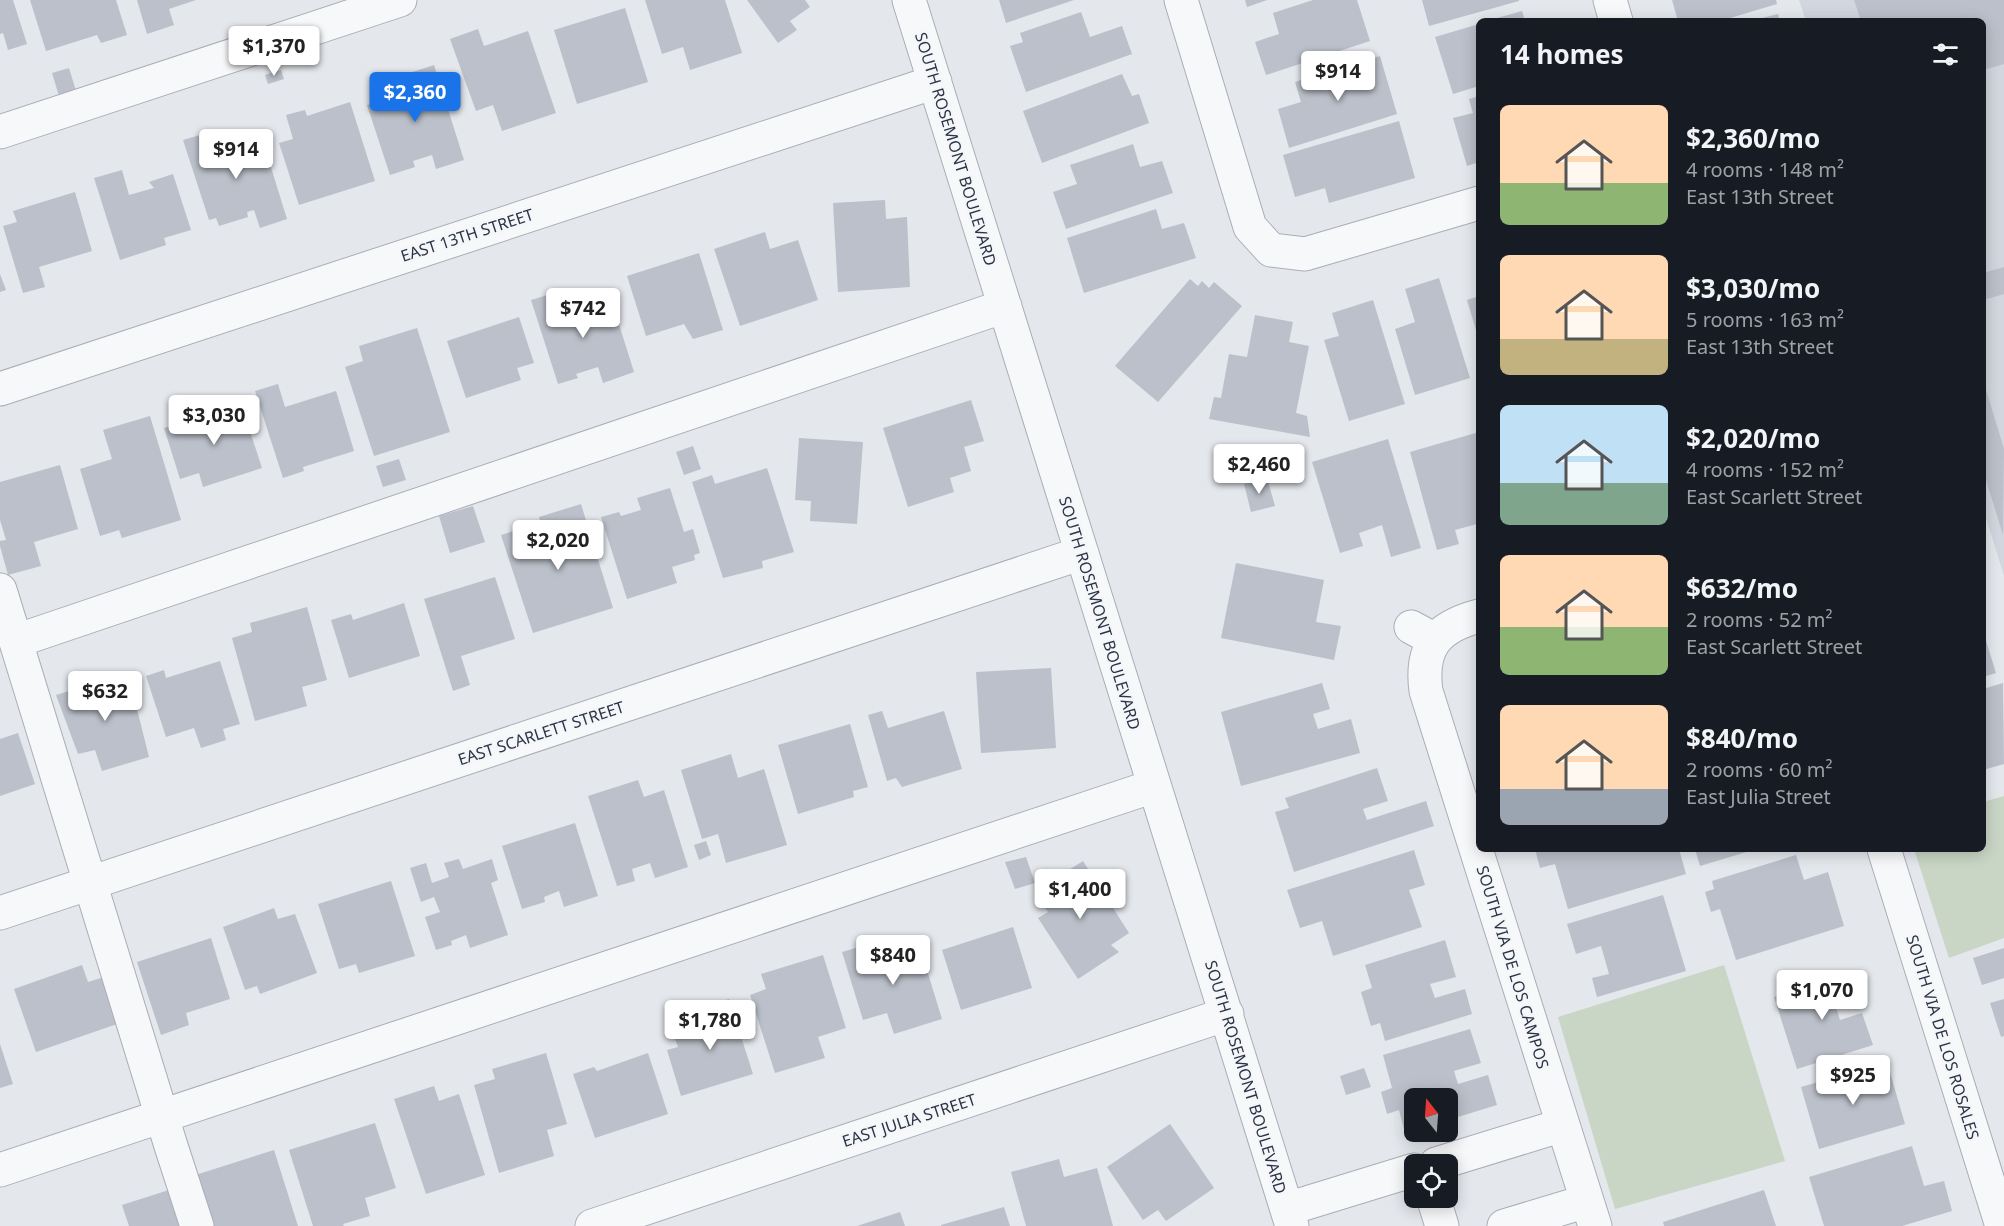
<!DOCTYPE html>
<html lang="en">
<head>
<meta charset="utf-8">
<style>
	:root { --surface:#171b24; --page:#20242c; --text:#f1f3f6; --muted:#9ea1a6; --accent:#1a73e8 }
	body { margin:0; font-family:"Noto Sans",sans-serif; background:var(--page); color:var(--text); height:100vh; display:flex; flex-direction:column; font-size:22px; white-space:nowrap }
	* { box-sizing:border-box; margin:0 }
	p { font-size:20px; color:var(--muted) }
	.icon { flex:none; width:33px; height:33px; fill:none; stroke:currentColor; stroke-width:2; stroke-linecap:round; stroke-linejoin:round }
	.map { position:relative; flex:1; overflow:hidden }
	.details { position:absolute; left:1476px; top:18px; width:510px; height:834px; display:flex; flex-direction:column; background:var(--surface); border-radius:9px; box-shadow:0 3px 15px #0003 }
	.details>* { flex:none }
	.needle { width:39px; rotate:343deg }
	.buttons { position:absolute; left:1404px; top:1088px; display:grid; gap:12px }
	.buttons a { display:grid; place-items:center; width:54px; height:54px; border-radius:9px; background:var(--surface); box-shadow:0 3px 15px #0003; font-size:30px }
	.price { position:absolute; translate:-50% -51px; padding:0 14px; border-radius:6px; background:#fff; color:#222; font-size:20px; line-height:39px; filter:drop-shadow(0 2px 3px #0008) }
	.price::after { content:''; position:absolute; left:50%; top:36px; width:18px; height:14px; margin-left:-9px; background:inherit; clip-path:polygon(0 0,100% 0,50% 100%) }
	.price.current { background:var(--accent); color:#fff }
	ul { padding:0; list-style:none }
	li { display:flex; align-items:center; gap:18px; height:150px; padding:0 24px }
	li span { display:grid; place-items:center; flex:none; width:168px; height:120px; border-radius:9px; color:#555 }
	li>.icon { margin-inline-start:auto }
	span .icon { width:72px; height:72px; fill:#fffc; stroke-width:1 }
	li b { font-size:26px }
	h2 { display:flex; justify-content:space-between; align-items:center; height:72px; padding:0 24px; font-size:26px }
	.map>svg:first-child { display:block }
	.built { fill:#d2d6de }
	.green { fill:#c9d6c5 }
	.building { fill:#bbc0ca }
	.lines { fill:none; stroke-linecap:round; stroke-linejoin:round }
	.minor-casing { stroke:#a9aeb7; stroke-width:35 }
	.minor { stroke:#f7f8fa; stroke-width:33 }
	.labels { text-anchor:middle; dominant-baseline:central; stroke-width:4.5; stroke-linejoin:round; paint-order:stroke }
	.street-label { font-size:16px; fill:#2b3445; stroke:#f4f6f9 }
</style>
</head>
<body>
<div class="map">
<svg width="2004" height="1226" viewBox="0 0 2004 1226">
	<rect width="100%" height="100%" fill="#e4e7ec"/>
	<path class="built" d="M1799,0H2004V576L1983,508V21H1806Z"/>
	<path class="green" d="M2004,796V938L1949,958L1914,849H1983V802Z
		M1724,965L1785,1161L1615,1209L1558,1017Z"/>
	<path class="building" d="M0,0H13L27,44L8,50L3,33L0,34Z
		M30,0H116L127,35L101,43L97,35L46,51Z
		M137,0H196L169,9L174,25L147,34Z
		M645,0H725L742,53L690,70L683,47L662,54Z
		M747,0H805L810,7L790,21L797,30L778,43Z
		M999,0H1074L1006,23Z
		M1245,0H1267L1247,7Z
		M1313,0H1357L1370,41L1266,75L1255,42L1279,34L1273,13Z
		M1422,0H1519V1L1429,26Z
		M1672,0H1776L1777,4L1720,21H1678Z
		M1854,0H2004V64L1983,70V21H1861Z
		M625,8L648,82L577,104L554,30Z
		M1522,11L1525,21H1491L1490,20Z
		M1081,12L1090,37L1122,26L1132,54L1026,92L1010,46L1023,42L1020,33Z
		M1778,14L1780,21H1754V20Z
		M1479,24V86L1453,94L1435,37Z
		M478,29L484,46L528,31L556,113L502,131L493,105L476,111L450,39Z
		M1380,56L1397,114L1289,148L1278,109L1301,102L1295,82Z
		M434,65L464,160L436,169L432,155L413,161L415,167L390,175L367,105L391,98L385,81Z
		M69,68L76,91L59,96L52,73Z
		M281,70L284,79L268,84L265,75Z
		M1122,74L1132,96L1139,94L1149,123L1042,163L1023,111Z
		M1479,96V162L1467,166L1453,118L1473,113L1469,99Z
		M350,102L375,181L299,205L279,143L293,139L286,115L305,110L307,116Z
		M1399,121L1415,178L1329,203L1325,188L1295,197L1283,155Z
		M210,132L218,157L232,152L229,142L260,132L287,219L260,228L254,210L247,212L248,217L219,226L216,218L209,220L183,140Z
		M1133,144L1140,167L1162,161L1173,193L1066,229L1053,192L1077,184L1070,165Z
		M122,170L129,195L154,188L149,182L173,174L191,230L164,238L166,245L120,260L94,178Z
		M75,192L92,251L39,267L45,287L23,293L3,226L17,222L13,211Z
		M885,200L886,219L907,217L910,287L838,292L833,203Z
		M1156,209L1162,229L1184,223L1196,258L1084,293L1067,238Z
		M765,232L770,249L798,240L818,300L740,326L714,249Z
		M699,253L723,330L693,339L684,324L646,336L627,276Z
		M2004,267V294L1983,300V273Z
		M0,274L6,290L0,292Z
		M1439,278L1470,378L1415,395L1395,329L1415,322L1405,289Z
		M1190,279L1198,286L1202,281L1209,288L1214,282L1242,306L1158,402L1115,366Z
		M551,294L556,313L610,296L634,372L603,383L598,367L576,374L578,378L558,384L531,300Z
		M1479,296V337H1478L1467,300Z
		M1373,300L1405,404L1349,421L1324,340L1339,336L1332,313Z
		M1255,315L1293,322L1289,342L1309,346L1296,413L1307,416L1310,437L1209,419L1214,397L1221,398L1229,354L1247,357Z
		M519,317L534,363L517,368L521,380L466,398L447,341Z
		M417,328L450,432L374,456L345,367L363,361L359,346Z
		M1984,383L2004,449L2003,535L1983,470Z
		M278,384L285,407L336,391L354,451L303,467L304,471L283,478L255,391Z
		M971,400L984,441L964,447L971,471L950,478L954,492L908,507L883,428Z
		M241,404L262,468L203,487L199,473L180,479L164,428Z
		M150,416L181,520L122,538L119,530L100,536L80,469L112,459L103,430Z
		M1479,432V529L1477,524L1455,530L1459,544L1437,550L1410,452Z
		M799,438L863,442L857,524L810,521L811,501L795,500Z
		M1388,439L1421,548L1391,557L1382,525L1359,533L1363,546L1340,553L1312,462Z
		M693,446L701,469L684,475L676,452Z
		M399,459L406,480L383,487L376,466Z
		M60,465L78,529L34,542L41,566L8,575L0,546V541L6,540L0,520V482Z
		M767,468L794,552L762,561L763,568L723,578L692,482L712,475L715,484Z
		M1267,478L1275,506L1251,512L1244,484Z
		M670,488L684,532L693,529L700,553L694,555L695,560L672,567L677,583L627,599L601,517L619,512L621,516L641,510L637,498Z
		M581,504L613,608L533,633L501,535L524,528L529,544L546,539L539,517Z
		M473,506L485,542L450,553L439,516Z
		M1236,563L1324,580L1316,622L1341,626L1334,660L1221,638Z
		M495,577L515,639L461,656L470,685L453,691L424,599Z
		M404,603L420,656L349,678L331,620L351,614L353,620Z
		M307,607L327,680L302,687L307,706L255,721L232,638L252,632L250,623Z
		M1983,631L1996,673L1983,677Z
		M220,661L240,724L223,729L226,740L201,748L194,728L166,737L146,676L164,670L166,678Z
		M1051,668L1056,748L981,753L976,672Z
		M128,673L149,757L102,771L95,750L78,754L56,695Z
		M1322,683L1330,709L1313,714L1318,729L1351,719L1360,753L1241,786L1221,712Z
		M2003,683L2004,764L1983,770V689Z
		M882,711L888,728L944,711L962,769L902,787L896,778L887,781L868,715Z
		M850,724L868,787L853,791L854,797L798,814L778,745Z
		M18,733L35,784L0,796V739Z
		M731,754L738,778L764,769L787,845L726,863L718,834L702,839L681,770Z
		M1377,768L1388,801L1363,809L1367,820L1426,801L1434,826L1294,872L1275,812L1289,808L1285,798Z
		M638,780L644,797L664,790L688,867L655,878L650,863L632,869L635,881L617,886L588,796Z
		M575,823L598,896L564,907L559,891L544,897L545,902L522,909L502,846Z
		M706,841L711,855L699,860L694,845Z
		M1535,849H1679L1686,874L1568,909L1555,864L1540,868Z
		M1695,849H1753V850L1700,866Z
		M1414,850L1425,885L1409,890L1422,927L1333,956L1322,921L1300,928L1287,890Z
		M1796,855L1804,880L1828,872L1844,926L1736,960L1720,909L1711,912L1705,892L1714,889L1712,881Z
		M1026,857L1035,883L1015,889L1005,862Z
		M459,859L463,869L492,859L498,880L491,883L508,935L470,948L466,935L451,941L452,945L436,950L425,917L440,912L434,897L421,902L410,868L426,863L432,883L449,877L444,863Z
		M1083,861L1129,933L1111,945L1119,952L1078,979L1038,918L1048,912L1034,892Z
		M391,881L415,956L359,973L356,964L339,969L318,904Z
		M1663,895L1686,971L1597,997L1592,978L1609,974L1601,946L1576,954L1567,924Z
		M274,908L278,919L295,914L317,973L260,994L257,986L245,990L223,927Z
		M1013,927L1032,988L961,1010L942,950Z
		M211,938L230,999L186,1013L189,1025L161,1035L137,962Z
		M1445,940L1456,977L1430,984L1435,998L1465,989L1472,1014L1385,1041L1380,1023L1371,1026L1361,992L1372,988L1365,965Z
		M879,941L884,958L898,954L896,948L918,941L942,1019L894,1034L887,1013L863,1020L842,952Z
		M2004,948V978L1982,985L1973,958Z
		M823,955L846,1028L818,1037L825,1058L775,1073L750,995L766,989L761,974Z
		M82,965L88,982L104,977L120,1023L36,1052L14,989Z
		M1856,971L1862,992L1834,1001L1840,1020L1862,1013L1873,1045L1797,1069L1774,997Z
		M729,999L753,1074L681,1096L667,1050L678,1047L674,1036L703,1027L697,1009Z
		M2004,999V1036L2001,1037L1990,1003Z
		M1470,1029L1481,1063L1454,1071L1458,1084L1488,1075L1497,1105L1448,1120V1098H1414V1130L1405,1133L1399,1110L1387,1114L1381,1092L1392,1088L1383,1055Z
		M0,1044L13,1084L0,1088Z
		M546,1053L567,1124L547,1130L554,1156L499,1173L474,1085L495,1079L492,1069Z
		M648,1053L668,1114L595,1138L573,1074L594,1067L597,1071Z
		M1887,1062L1905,1124L1819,1149L1801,1087Z
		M1364,1068L1371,1087L1346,1095L1340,1076Z
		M434,1086L439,1101L459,1094L485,1175L426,1194L394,1099Z
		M375,1123L396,1188L365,1198L370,1216L343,1224L344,1226H313L289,1150Z
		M1170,1124L1214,1188L1166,1221L1158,1210L1143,1220L1107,1167Z
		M1912,1146L1924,1186L1944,1181L1952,1211L1902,1226H1824L1809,1177Z
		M274,1150L298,1226H201L186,1178Z
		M1059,1159L1064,1177L1097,1168L1113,1226H1026L1011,1172Z
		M172,1189L184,1226H129L122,1205Z
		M1764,1190L1776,1226H1664L1663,1222Z
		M1004,1207L1010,1226H941V1225Z
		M900,1212L905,1226H857Z"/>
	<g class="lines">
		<g class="minor-casing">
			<path id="minor" d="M909,0L1292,1226
				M1181,0L1250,227L1271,250L1305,254L1479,203
				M1610,0L1616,21
				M0,132L400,0
				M0,389L935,82
				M0,590L171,1146L197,1226
				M1479,616C1437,627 1420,647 1426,691L1595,1226
				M1411,627L1435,640
				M16,641L1005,306
				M1884,849L2002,1226
				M0,913L1082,553
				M1436,1164L1563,1125
				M0,1170L1154,786
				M1433,1197L1442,1226
				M1287,1209L1414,1170
				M592,1226L1227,1014
				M1504,1226L1587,1201"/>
		</g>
		<use href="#minor" class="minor"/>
	</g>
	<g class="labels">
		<g class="street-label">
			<text transform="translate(956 149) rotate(73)">SOUTH ROSEMONT BOULEVARD</text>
			<text transform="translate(467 235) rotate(-18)">EAST 13TH STREET</text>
			<text transform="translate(1100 613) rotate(73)">SOUTH ROSEMONT BOULEVARD</text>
			<text transform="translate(541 733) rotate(-18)">EAST SCARLETT STREET</text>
			<text transform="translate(1513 967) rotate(73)">SOUTH VIA DE LOS CAMPOS</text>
			<text transform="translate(1943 1037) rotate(73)">SOUTH VIA DE LOS ROSALES</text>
			<text transform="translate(1246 1077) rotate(73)">SOUTH ROSEMONT BOULEVARD</text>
			<text transform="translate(909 1120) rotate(-18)">EAST JULIA STREET</text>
		</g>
	</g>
</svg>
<div class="buttons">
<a><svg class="needle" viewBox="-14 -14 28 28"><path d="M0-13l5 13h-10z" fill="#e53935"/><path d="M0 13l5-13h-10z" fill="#9ea1a6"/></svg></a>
<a><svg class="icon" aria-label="locate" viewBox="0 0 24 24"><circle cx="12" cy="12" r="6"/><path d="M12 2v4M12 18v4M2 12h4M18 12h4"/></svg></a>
</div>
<b class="price" style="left:274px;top:77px">$1,370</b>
<b class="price" style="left:1338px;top:102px">$914</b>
<b class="price current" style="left:415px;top:123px">$2,360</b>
<b class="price" style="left:236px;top:180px">$914</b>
<b class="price" style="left:583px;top:339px">$742</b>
<b class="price" style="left:214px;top:446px">$3,030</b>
<b class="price" style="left:1259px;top:495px">$2,460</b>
<b class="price" style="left:558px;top:571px">$2,020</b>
<b class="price" style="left:105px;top:722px">$632</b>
<b class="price" style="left:1080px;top:920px">$1,400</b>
<b class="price" style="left:893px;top:986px">$840</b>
<b class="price" style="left:1822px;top:1021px">$1,070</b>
<b class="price" style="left:710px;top:1051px">$1,780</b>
<b class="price" style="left:1853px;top:1106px">$925</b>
<section class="details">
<h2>14 homes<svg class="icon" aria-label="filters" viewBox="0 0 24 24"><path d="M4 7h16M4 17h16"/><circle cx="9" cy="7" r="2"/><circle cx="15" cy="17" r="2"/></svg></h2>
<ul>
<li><span style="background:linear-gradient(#ffd9b3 65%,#8fb573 0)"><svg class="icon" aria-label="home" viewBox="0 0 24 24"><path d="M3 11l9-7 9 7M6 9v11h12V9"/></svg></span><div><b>$2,360/mo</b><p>4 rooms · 148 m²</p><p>East 13th Street</p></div></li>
<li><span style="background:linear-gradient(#ffd9b3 70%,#c2b280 0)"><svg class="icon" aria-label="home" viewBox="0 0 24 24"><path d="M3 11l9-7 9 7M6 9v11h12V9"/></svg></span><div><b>$3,030/mo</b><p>5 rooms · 163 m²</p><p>East 13th Street</p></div></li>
<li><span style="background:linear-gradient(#bfe0f5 65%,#7fa58c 0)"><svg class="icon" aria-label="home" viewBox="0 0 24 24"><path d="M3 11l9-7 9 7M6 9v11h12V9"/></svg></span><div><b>$2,020/mo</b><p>4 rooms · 152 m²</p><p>East Scarlett Street</p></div></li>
<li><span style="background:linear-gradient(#ffd9b3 60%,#8fb573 0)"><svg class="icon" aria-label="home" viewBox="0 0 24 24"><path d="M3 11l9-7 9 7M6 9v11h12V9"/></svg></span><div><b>$632/mo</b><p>2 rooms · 52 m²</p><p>East Scarlett Street</p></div></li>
<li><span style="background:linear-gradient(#ffd9b3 70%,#9aa5b1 0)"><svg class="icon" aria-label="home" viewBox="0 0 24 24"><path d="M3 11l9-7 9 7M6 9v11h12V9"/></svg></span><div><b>$840/mo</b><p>2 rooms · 60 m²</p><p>East Julia Street</p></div></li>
</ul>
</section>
</div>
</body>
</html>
